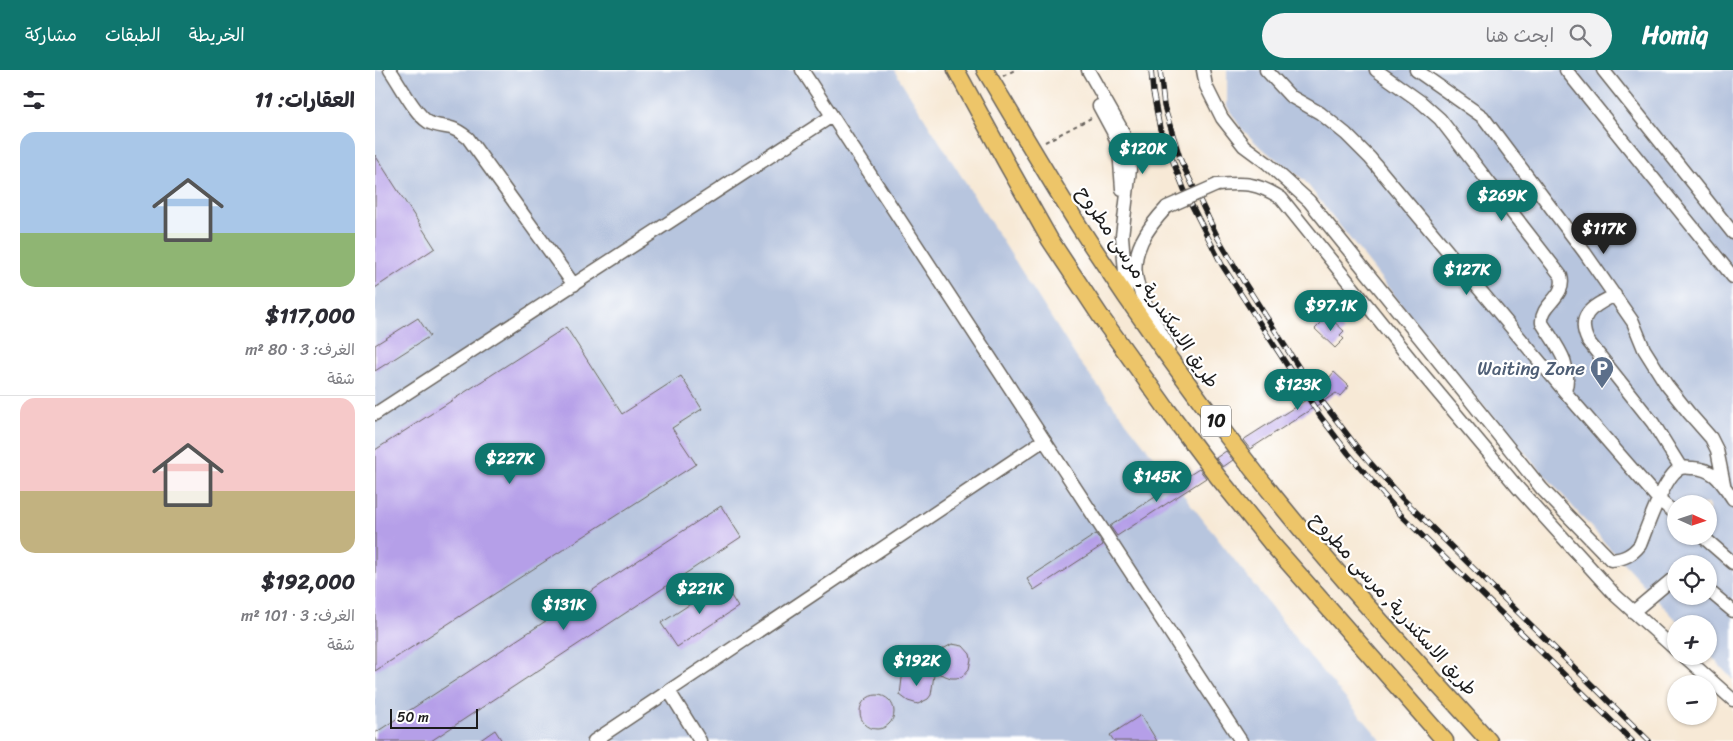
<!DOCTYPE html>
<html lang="ar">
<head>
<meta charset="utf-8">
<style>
	:root { --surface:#fff; --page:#f2f2f3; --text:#2b2b33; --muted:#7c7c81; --line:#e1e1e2; --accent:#0f766e }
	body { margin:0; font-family:Sriracha,"Playpen Sans Arabic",sans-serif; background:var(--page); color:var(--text); direction:rtl; height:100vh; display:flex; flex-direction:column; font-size:19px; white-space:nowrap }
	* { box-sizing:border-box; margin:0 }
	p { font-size:16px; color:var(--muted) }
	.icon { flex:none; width:28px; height:28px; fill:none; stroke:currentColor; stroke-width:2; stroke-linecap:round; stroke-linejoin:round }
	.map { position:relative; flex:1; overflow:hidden; direction:ltr }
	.details { display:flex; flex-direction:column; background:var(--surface); width:375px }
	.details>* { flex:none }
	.needle { width:32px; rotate:93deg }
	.fabs { position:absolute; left:1292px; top:425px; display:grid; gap:10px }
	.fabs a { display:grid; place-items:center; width:50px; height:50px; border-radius:50%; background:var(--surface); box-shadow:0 1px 4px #0004; font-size:25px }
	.scale { position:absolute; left:15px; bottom:12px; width:88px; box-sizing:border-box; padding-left:5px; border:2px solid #1c1c1c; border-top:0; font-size:14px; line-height:18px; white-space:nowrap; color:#1c1c1c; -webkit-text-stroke:4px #fff; paint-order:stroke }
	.price { position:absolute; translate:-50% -42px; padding:0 11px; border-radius:18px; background:var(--accent); color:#fff; font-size:16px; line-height:32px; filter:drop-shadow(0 1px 2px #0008) }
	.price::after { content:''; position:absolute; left:50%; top:30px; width:15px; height:11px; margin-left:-8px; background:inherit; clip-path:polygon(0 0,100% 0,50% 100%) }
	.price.selected { background:#222; color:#fff }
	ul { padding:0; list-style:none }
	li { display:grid; align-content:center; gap:10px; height:265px; padding:0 20px }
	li+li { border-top:1px solid var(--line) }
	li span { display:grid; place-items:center; height:155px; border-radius:15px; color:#555 }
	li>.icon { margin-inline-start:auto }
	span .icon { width:90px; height:90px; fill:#fffc; stroke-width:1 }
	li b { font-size:21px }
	h2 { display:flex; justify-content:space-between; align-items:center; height:60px; padding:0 20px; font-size:21px }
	header { display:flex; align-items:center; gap:30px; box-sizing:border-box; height:70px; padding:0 25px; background:var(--accent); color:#fff }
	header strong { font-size:24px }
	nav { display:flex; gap:28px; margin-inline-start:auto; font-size:18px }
	.search { width:350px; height:45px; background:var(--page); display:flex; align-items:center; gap:12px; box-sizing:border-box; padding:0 18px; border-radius:28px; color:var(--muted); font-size:19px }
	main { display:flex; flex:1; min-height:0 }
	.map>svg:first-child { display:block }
	.industrial { fill:#b7c5de; fill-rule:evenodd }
	.building { fill:#b59fe8 }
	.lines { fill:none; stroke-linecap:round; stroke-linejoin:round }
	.minor-casing { stroke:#69645d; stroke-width:15 }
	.major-casing { stroke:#69645d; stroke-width:19 }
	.path { stroke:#69645d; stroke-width:2; stroke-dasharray:4 4; stroke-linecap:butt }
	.minor { stroke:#fff; stroke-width:12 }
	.major { stroke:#edc569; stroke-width:16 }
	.rail-casing { stroke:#1c1c1c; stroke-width:5.5 }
	.rail { stroke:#fff; stroke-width:4; stroke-dasharray:11; stroke-linecap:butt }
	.minor-bridge-casing { stroke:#69645d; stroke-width:15; stroke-linecap:butt }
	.minor-bridge { stroke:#fff; stroke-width:12 }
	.labels { text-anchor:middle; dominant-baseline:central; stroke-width:4.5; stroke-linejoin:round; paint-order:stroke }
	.shield { fill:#fff; stroke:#606060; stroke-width:1 }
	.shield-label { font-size:18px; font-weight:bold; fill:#1c1c1c }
	.street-label { font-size:19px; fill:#1c1c1c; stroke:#fff }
	.service-label { font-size:19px; fill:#4e5e75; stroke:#fff; text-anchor:end }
</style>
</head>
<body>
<header>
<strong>Homiq</strong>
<div class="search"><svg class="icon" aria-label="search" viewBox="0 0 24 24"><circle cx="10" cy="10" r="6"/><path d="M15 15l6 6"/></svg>ابحث هنا</div>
<nav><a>الخريطة</a><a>الطبقات</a><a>مشاركة</a></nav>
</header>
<main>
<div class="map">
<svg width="1358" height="671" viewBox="0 0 1358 671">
	<rect width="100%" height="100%" fill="#fff"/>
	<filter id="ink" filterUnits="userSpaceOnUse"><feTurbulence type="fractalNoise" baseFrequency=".02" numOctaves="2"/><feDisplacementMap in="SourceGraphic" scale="10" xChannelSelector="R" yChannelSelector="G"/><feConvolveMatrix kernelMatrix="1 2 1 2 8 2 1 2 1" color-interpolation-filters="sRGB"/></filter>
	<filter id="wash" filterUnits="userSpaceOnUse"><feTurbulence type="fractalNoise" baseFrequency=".0096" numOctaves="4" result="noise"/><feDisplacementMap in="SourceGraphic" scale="20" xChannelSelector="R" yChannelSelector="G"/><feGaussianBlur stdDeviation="1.12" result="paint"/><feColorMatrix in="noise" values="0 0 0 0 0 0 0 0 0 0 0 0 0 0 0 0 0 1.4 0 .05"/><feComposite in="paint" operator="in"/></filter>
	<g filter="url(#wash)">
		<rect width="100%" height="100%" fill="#f7e9d6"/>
		<path class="industrial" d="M0,0H519L703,290L940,593L1007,671H0Z
			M852,0H1358V610L1334,584V554H1305L1229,472L1083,307L929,110L885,77L865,57L852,36ZM1301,434H1334V466H1301ZM1301,494H1334V526H1301Z"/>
		<g id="blocks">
			<path class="building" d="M0,85L60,178L0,218Z
				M953,246L969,261L965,265L969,269L960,278L940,259Z
				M43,248L55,266L0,301V275Z
				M191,257L247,344L306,306L327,339L297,358L321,394L0,601V380Z
				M959,302L974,316L965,326L961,323L875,379L868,370L953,316L950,313Z
				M851,381L858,390L848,397L841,388Z
				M824,399L831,408L742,466L735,456Z
				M346,436L366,467L56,671H0V663Z
				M721,464L728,475L659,520L652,509Z
				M348,513L363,537L302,577L286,553Z
				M577,574L588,576L595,584L596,589L594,599L587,607L581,608H576L562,603L565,583L568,579Z
				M539,600L559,605L556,625L553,629L543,634L533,631L525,625L527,608L534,601Z
				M485 642a17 17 0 1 1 34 0a17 17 0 1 1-34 0Z
				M766,645L782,671H739L735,665Z
				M120,660L127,671H104Z"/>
		</g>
	</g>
	<g filter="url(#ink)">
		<use href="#blocks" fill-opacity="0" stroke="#69645d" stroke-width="1"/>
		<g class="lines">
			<g class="minor-casing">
				<path id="minor" d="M15,0C25,14 39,43 53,52C60,56 68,56 76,58C83,60 88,64 93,68L199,215
					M427,0L866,671
					M713,0L747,60L753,78L755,99L747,166L752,226
					M828,0L831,16L847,48L869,76L892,93L934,131L1167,419L1236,490C1249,489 1257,485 1265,475C1272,458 1290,403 1306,398C1310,397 1314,398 1318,398C1340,399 1347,413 1358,429
					M891,0L915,26L945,43L971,64L995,88L1190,322L1284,430L1301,444
					M1001,0L1046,32L1065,49L1186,206C1192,227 1165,234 1167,253C1182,277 1198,293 1190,322
					M1041,0L1108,47L1210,183L1258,252L1269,279L1291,314L1314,343L1336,368L1342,380L1349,414
					M1191,0L1358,207
					M1228,0L1358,163
					M724,36L738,62L744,79L747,119
					M842,115C870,113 881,112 906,128L1045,301L1143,418L1241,526L1301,580
					M792,137C739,193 762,219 794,277
					M1240,225C1219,236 1200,244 1213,271L1278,353L1306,398
					M0,344L457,46
					M1327,466L1358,493
					M1334,521L1358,541
					M1258,542L1295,511L1301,510
					M1309,586L1358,630
					M294,621L325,671
					M219,671L669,370"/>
			</g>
			<g class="major-casing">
				<path id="major" d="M581,0L631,92L675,170L728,250L791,338L843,407L897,474L1070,671
					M610,0C641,52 672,105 704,156C755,235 810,312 868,387C944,486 1030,578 1114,671"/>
			</g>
			<path class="path" d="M628,6L640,0
				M670,72L716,48"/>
			<use href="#minor" class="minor"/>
			<use href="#major" class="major"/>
			<g class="rail-casing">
				<path id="rail" d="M776,0L778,22L785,59L811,124L847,195L945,346L973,383L1025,444L1257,671
					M785,0L789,36L806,91L843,168L869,212L937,318L984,380L1026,427L1274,671"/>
			</g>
			<use href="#rail" class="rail"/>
			<g class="minor-bridge-casing">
				<path id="minor-bridge" d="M792,137L842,115"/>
			</g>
			<use href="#minor-bridge" class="minor-bridge"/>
		</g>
	</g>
	<defs>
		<g id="parking-pin" transform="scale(1.25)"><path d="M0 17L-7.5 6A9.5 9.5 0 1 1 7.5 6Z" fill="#5c6f8a" stroke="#fff"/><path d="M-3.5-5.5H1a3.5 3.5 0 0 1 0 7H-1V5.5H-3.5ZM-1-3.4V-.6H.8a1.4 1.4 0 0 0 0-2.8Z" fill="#fff"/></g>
	</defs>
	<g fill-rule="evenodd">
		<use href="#parking-pin" x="1227" y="298"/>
	</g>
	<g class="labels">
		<rect class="shield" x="826" y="335.5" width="30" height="31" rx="4"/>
		<g class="shield-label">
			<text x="841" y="351">10</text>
		</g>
		<g class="street-label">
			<text transform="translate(773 217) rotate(56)">طريق الاسكندرية, مرسى مطروح</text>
			<text transform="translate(1019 534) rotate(48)">طريق الاسكندرية, مرسى مطروح</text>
		</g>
		<g class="service-label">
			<text x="1210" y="298">Waiting Zone</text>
		</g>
	</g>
</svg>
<div class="fabs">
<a><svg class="needle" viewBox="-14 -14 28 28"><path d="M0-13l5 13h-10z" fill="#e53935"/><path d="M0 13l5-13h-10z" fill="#7c7c81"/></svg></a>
<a><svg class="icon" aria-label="locate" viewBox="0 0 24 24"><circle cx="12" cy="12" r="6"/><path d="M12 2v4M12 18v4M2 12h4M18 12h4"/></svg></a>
<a>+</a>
<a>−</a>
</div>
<div class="scale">50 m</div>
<b class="price" style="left:768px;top:105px">$120K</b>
<b class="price" style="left:1127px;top:152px">$269K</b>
<b class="price selected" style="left:1229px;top:185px">$117K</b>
<b class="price" style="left:1092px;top:226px">$127K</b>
<b class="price" style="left:956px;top:262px">$97.1K</b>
<b class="price" style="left:923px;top:341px">$123K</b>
<b class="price" style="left:135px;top:415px">$227K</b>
<b class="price" style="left:782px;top:433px">$145K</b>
<b class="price" style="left:325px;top:545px">$221K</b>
<b class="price" style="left:189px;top:561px">$131K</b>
<b class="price" style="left:542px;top:617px">$192K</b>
</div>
<section class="details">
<h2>العقارات: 11<svg class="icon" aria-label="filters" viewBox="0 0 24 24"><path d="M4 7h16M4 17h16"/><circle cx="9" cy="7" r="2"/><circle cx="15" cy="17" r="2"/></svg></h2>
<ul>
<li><span style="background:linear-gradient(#a9c7e8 65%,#8fb573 0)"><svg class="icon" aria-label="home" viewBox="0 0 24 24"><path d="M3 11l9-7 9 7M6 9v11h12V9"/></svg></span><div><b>$117,000</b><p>الغرف: 3 · 80 m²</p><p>شقة</p></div></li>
<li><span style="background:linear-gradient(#f6c9c9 60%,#c2b280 0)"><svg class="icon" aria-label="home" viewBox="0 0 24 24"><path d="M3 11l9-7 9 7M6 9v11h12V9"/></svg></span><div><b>$192,000</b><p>الغرف: 3 · 101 m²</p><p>شقة</p></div></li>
</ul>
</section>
</main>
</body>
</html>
